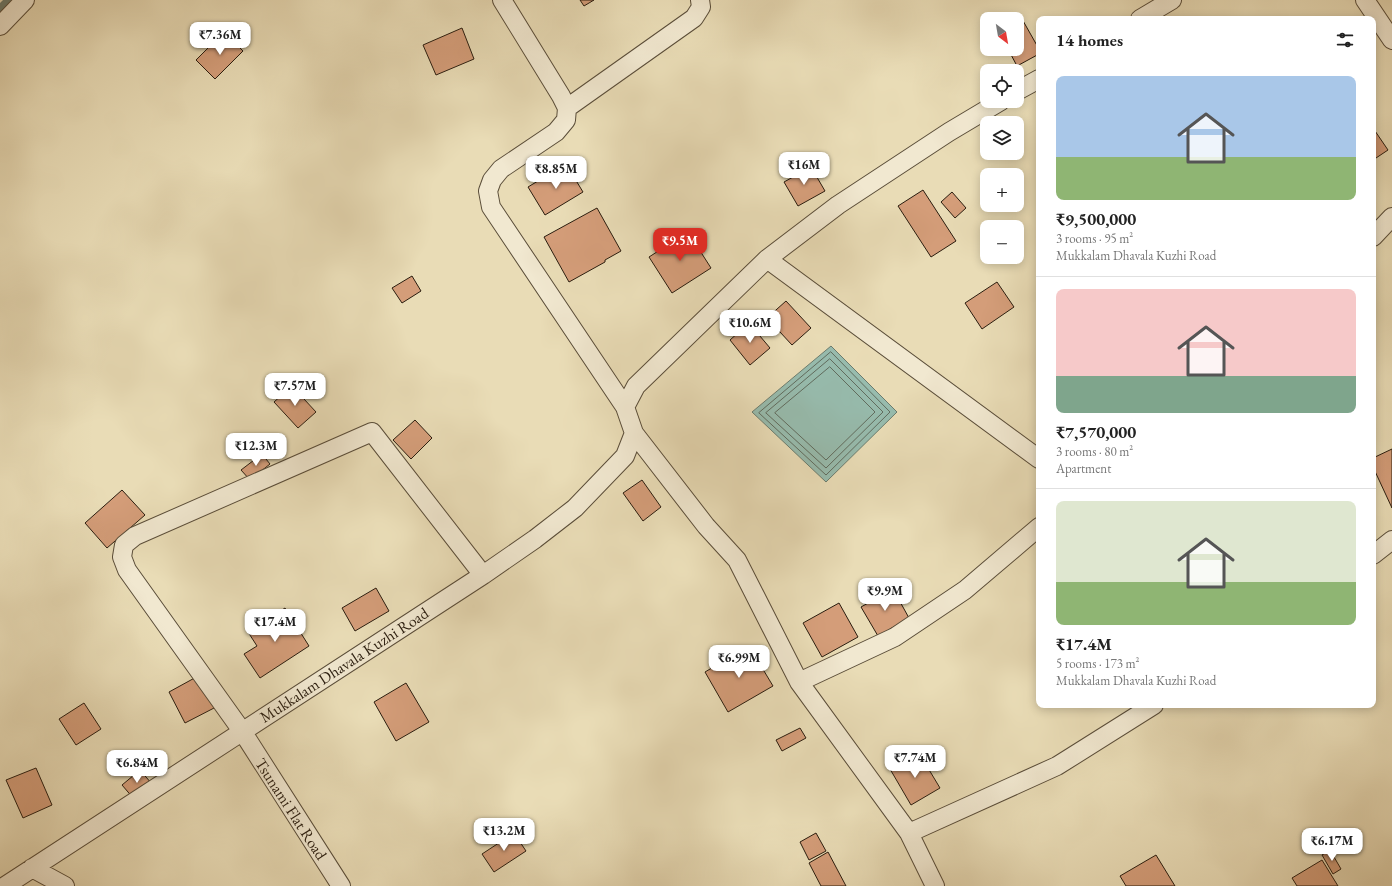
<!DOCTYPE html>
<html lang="en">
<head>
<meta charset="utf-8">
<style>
	:root { --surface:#fff; --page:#f6f6f6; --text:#222; --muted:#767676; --line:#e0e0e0; --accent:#d93025 }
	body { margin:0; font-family:"EB Garamond",serif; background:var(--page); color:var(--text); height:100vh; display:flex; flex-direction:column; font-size:15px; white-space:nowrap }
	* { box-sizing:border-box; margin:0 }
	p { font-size:13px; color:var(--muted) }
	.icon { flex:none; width:22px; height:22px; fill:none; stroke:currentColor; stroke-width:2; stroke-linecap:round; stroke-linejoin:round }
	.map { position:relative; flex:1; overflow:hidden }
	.sheet { position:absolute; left:1036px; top:16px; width:340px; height:692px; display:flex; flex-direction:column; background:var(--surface); border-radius:8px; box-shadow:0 2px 10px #0003 }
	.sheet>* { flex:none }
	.needle { width:26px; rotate:149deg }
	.tools { position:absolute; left:980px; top:12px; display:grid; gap:8px }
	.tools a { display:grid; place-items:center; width:44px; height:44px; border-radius:8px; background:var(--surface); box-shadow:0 2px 10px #0003; font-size:20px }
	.price { position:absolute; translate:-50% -34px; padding:0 9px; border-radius:8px; background:#fff; color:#222; font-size:13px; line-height:26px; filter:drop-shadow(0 1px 2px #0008) }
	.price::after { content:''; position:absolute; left:50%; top:24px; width:12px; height:9px; margin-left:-6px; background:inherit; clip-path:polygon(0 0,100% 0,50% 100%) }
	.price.active { background:var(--accent); color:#fff }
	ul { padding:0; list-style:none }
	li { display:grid; align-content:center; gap:8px; height:212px; padding:0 20px }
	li+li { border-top:1px solid var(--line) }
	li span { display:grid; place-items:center; height:124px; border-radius:8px; color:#555 }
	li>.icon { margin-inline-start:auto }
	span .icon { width:72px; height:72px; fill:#fffc; stroke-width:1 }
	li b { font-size:17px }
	h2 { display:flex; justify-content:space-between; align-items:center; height:48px; padding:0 20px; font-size:17px }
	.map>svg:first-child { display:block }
	.water { fill:#97bcae; stroke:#6b7c6e }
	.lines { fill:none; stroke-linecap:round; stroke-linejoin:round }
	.shore { stroke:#606c5e; stroke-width:1 }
	.stream { stroke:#6b7c6e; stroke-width:7 }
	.building { fill:#d49d79; stroke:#2a1d0f }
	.minor-casing { stroke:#5a4d39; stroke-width:20 }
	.minor { stroke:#f1e8d0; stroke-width:18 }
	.labels { text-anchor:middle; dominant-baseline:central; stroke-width:3; stroke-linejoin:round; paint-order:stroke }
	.street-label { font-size:16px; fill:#2a1d0f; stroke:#f1e8d0 }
</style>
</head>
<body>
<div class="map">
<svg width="1392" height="886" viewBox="0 0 1392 886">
	<rect width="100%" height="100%" fill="#e9dcb6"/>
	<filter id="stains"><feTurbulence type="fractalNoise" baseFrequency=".005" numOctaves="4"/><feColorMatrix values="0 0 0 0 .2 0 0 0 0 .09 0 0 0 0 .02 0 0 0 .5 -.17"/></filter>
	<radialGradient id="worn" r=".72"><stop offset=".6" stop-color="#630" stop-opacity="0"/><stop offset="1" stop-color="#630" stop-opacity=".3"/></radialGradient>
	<path class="water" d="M831,346L897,412L826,482L752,412Z"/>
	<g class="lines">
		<path class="shore" d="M831,352L890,412L826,475L759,413Z
			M830,359L883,412L826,468L766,413Z
			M830,367L875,412L826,460L775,413Z"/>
		<path class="stream" d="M0,8L8,0"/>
	</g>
	<path class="building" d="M580,0H594L584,6Z
		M1022,19L1039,49V54L1017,66L1008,49H1017V21Z
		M462,28L474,59L436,75L423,45Z
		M224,32L243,51L215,79L196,60Z
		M1373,128L1388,150L1373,160Z
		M566,164L583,192L545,215L528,187Z
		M811,167L825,191L798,206L784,182Z
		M923,190L956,241L931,257L898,206Z
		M952,192L966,208L955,218L941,202Z
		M597,208L621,251L605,260V262L569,282L544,237Z
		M688,232L711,268L672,293L649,257Z
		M412,276L421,291L402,303L392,288Z
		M997,282L1014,307L982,329L965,303Z
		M786,301L811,328L792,345L767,318Z
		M749,323L770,348L750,365L730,340Z
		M292,386L316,412L298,428L274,402Z
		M415,420L432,438L411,459L393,440Z
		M1392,449V508L1373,467V458Z
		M262,454L270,464L250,480L241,470Z
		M642,480L661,507L643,521L623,493Z
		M122,490L145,515L107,548L85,523Z
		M376,588L389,611L355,631L342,608Z
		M893,589L909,618L878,636L861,607Z
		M839,603L858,637L822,657L803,623Z
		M285,608L309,646L260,678L244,654L257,646L248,632Z
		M749,646L773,686L728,712L705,672Z
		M200,675L216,707L185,723L169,692Z
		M406,683L429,722L396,741L374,702Z
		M84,703L101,729L76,745L59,719Z
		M800,728L806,738L782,751L776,740Z
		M919,753L940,788L911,805L890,769Z
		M36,768L52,805L23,818L6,780Z
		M140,770L152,784L134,799L122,785Z
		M514,833L526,851L494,872L482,854Z
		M816,833L826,851L809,860L800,842Z
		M1330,850L1341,869L1333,874L1322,855Z
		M828,852L846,886H821L809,863Z
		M1156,855L1175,886H1126L1120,876Z
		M1322,860L1338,886H1297L1292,878Z"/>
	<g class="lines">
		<g class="minor-casing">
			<path id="minor" d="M1365,0L1392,40
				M1140,19L1172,0
				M0,26L25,0
				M1017,91L1039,79
				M567,108L694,18L701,7L700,0
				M1373,237L1392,217
				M767,259L1039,459
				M625,407L636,386L767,259L838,205L949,132L1001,101
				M634,433L706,526L737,560L799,682L909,833L935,886
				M1373,555L1392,540
				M799,682L895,637L965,590L1039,527
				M909,833L1057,766L1154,705
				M32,868L65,886
				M5,886L483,575L535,539L575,508L625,456L634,433L625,407L491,207L488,191L492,180L501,169L556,132L566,120L567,108L561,96L502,0
				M341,886L242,731L127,570L122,557L124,545L135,536L372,432L483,575"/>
		</g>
		<use href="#minor" class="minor"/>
	</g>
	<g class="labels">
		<g class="street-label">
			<text transform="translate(344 665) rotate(-33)">Mukkalam Dhavala Kuzhi Road</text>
			<text transform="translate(291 809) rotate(57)">Tsunami Flat Road</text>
		</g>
	</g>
	<rect width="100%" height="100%" filter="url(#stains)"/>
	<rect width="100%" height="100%" fill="url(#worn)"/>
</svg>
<div class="tools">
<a><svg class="needle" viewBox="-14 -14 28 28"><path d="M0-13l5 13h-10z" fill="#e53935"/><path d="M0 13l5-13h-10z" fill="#767676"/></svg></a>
<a><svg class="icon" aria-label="locate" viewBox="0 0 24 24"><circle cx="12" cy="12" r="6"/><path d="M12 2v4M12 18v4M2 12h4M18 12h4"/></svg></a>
<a><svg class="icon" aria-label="layers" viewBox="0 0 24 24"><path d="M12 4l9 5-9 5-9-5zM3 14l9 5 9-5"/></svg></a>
<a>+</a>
<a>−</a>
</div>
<b class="price" style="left:220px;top:56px">₹7.36M</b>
<b class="price" style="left:804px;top:186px">₹16M</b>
<b class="price" style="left:556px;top:190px">₹8.85M</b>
<b class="price active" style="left:680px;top:262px">₹9.5M</b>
<b class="price" style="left:750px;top:344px">₹10.6M</b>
<b class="price" style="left:295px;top:407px">₹7.57M</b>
<b class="price" style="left:256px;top:467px">₹12.3M</b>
<b class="price" style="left:885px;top:612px">₹9.9M</b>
<b class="price" style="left:275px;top:643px">₹17.4M</b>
<b class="price" style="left:739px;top:679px">₹6.99M</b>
<b class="price" style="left:915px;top:779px">₹7.74M</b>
<b class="price" style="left:137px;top:784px">₹6.84M</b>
<b class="price" style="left:504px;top:852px">₹13.2M</b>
<b class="price" style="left:1332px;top:862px">₹6.17M</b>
<section class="sheet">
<h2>14 homes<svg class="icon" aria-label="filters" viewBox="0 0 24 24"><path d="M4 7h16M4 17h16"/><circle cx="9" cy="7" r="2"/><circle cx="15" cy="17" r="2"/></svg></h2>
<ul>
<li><span style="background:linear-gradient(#a9c7e8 65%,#8fb573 0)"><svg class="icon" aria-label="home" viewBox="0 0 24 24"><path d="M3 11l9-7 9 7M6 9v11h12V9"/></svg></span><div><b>₹9,500,000</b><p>3 rooms · 95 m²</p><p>Mukkalam Dhavala Kuzhi Road</p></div></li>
<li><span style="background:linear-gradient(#f6c9c9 70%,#7fa58c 0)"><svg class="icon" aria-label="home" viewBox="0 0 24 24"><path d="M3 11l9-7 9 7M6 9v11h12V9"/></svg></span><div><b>₹7,570,000</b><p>3 rooms · 80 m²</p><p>Apartment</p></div></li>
<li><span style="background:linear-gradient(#dfe7d0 65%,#8fb573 0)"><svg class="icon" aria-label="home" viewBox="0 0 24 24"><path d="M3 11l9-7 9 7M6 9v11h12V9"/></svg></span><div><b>₹17.4M</b><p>5 rooms · 173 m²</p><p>Mukkalam Dhavala Kuzhi Road</p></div></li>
</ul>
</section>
</div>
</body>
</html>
